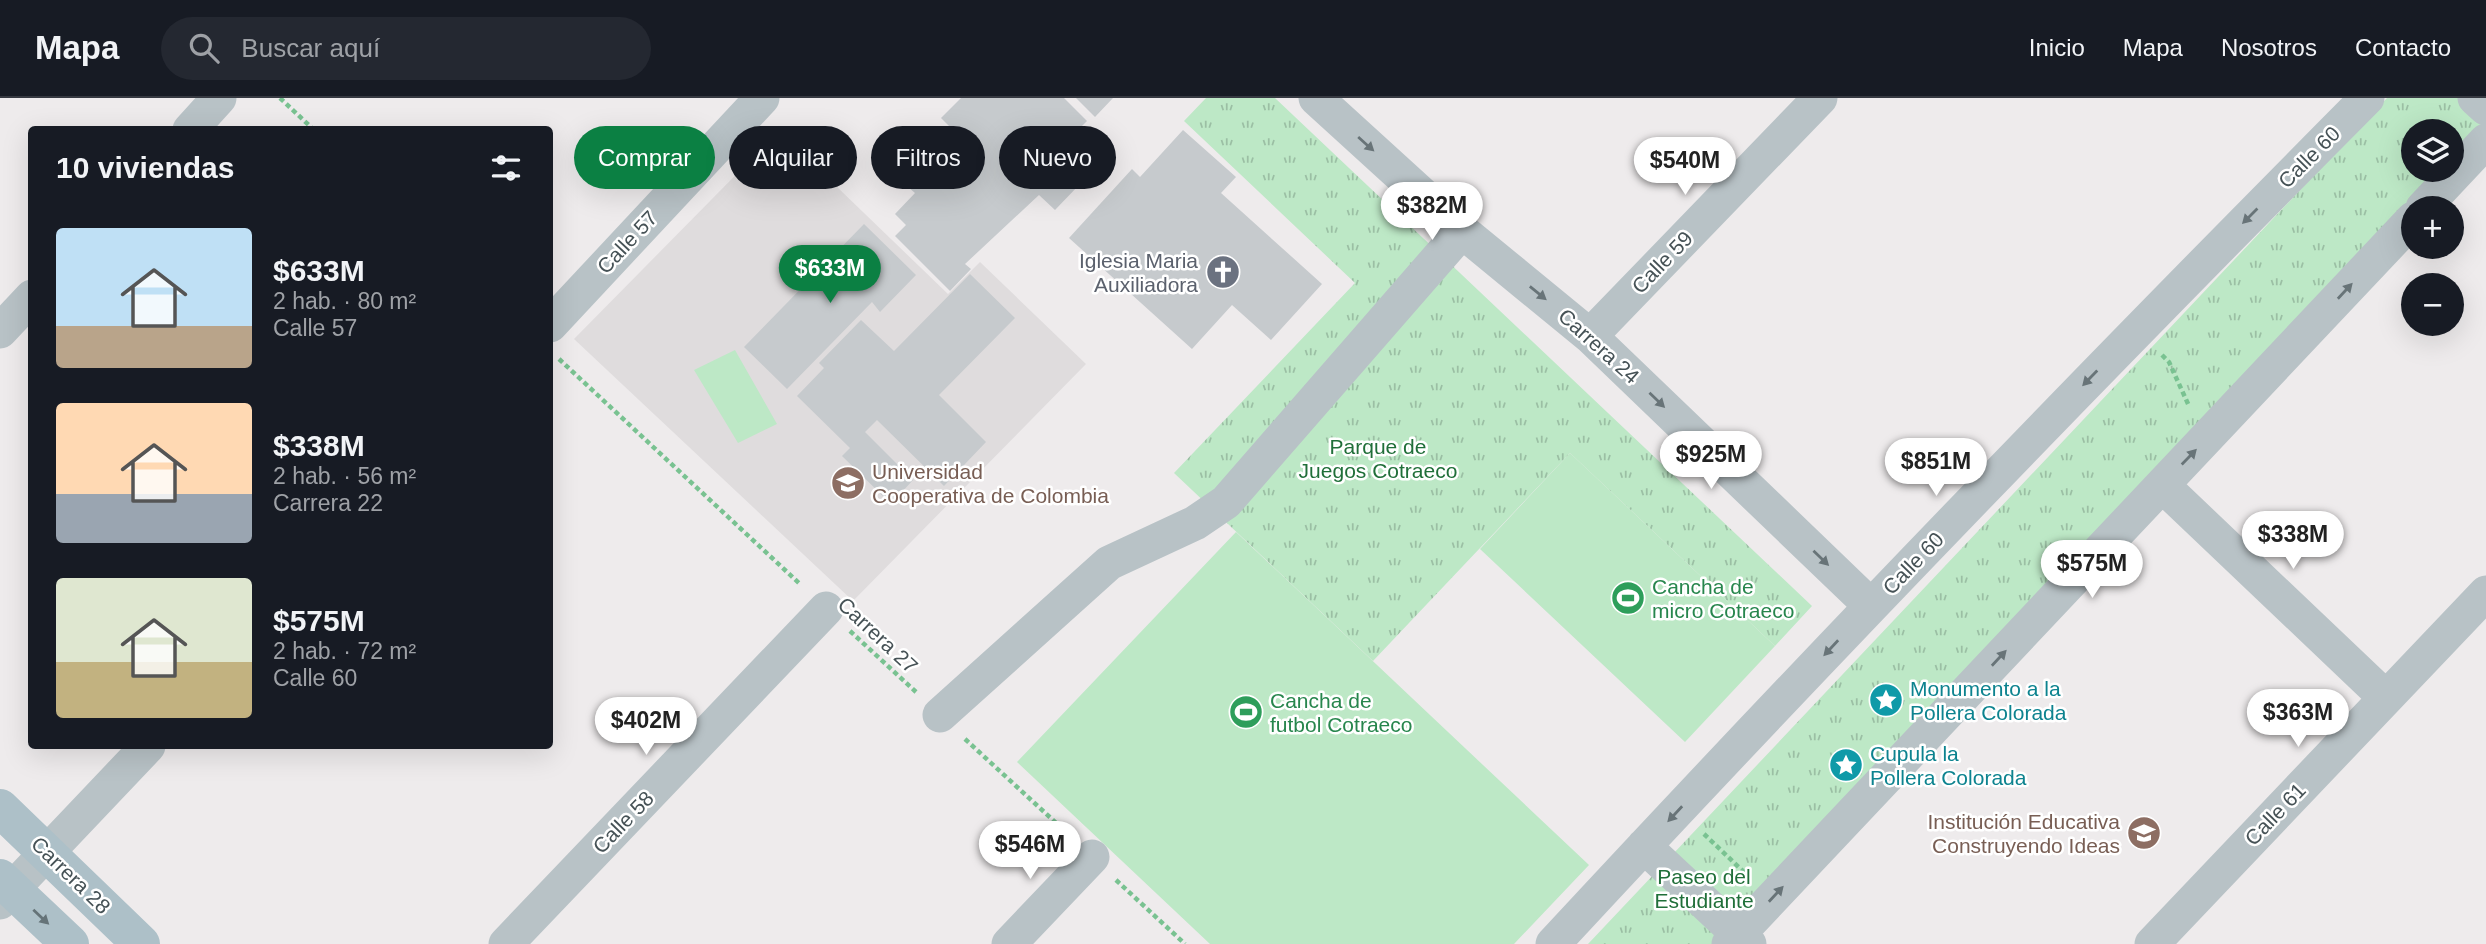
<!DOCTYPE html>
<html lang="es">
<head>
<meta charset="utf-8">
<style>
	:root { --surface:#171b24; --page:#242831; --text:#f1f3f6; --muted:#9ea1a6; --line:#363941; --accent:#0b8043 }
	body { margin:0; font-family:Arial,sans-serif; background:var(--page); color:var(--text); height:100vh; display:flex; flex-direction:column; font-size:26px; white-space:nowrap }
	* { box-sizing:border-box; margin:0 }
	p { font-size:23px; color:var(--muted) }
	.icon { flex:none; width:38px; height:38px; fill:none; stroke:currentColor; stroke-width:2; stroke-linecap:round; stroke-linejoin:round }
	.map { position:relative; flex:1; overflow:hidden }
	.drawer { position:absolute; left:28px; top:28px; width:525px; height:623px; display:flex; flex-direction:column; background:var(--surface); border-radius:7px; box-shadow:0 7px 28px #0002 }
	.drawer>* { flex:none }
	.top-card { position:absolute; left:574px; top:28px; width:665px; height:63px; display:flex; gap:14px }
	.controls { position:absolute; left:2401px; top:21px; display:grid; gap:14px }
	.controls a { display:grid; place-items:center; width:63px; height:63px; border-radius:50%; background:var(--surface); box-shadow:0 7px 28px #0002; font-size:35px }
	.price { position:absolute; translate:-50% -60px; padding:0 16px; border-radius:24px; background:#fff; color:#222; font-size:23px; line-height:46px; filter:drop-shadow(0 2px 4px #0008) }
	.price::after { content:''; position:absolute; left:50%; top:42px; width:21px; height:16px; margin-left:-10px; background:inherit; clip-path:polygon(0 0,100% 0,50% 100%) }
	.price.active { background:var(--accent); color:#fff }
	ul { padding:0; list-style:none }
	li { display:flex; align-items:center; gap:21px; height:175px; padding:0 28px }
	li span { display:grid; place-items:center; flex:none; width:196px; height:140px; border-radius:7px; color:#555 }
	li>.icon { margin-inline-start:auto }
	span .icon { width:84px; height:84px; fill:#fffc; stroke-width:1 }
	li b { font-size:30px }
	h2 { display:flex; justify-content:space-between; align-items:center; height:84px; padding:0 28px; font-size:30px }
	.chip { padding:0 24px; border-radius:32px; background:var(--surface); box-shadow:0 7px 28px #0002; font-size:24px; line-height:63px }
	.chip.active { background:var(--accent); color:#fff }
	header { display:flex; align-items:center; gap:42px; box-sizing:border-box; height:98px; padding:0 35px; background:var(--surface); border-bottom:2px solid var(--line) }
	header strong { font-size:33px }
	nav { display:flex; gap:38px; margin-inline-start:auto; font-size:24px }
	.search { width:490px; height:63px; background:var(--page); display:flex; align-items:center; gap:18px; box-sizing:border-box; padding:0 24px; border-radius:38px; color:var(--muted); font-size:26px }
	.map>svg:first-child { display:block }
	.education { fill:#dfdcdd }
	.park { fill:url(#park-tufts) }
	.garden { fill:#bde8c6 }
	.building { fill:#c6cacd }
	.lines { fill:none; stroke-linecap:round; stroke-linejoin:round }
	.path { stroke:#79c291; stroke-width:4.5; stroke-dasharray:5 3.5; stroke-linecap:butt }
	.minor { stroke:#b8c2c6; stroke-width:35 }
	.major { stroke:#adc0c8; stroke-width:38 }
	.oneway { fill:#687478 }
	.oneway2 { fill:#657378 }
	.labels { text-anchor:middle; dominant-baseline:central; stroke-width:5; stroke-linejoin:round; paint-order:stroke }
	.street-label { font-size:21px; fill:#465256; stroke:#fff }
	.worship-label { font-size:21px; fill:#5b616d; stroke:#fff; text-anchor:end }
	.park-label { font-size:21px; fill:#206f39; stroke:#fff }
	.education-label { font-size:21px; fill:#785e54; stroke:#fff; text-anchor:start }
	.leisure-label { font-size:21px; fill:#27864d; stroke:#fff; text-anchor:start }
	.culture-label { font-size:21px; fill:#0d838f; stroke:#fff; text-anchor:start }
</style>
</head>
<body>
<header>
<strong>Mapa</strong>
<div class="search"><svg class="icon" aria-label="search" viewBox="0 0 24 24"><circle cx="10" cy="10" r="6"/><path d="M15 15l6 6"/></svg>Buscar aquí</div>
<nav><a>Inicio</a><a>Mapa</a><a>Nosotros</a><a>Contacto</a></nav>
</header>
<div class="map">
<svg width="2486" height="846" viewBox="0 0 2486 846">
	<defs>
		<pattern id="park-tufts" width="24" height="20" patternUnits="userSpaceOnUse" patternTransform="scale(1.75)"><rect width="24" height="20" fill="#bde8c6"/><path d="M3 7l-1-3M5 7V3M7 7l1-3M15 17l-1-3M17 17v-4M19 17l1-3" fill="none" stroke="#9bbfa4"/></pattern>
	</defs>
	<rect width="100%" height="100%" fill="#eeebec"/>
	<path class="education" d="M779,33L948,196L980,164L1086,266L853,503L574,241Z"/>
	<path class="park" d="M1206,0H1275L1812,508L1775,548L1570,355L1373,563L1174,375L1355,185L1184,23Z
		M2387,0H2486V21L2452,58V33H2413V72H2439L1717,846H1588Z"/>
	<path class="garden" d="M735,252L777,326L738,345L694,272Z
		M1570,355L1775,548L1685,644L1480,451Z
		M1236,434L1589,767L1514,846H1210L1017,664Z"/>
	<path class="building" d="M961,0H1064L1087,23L1052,58L1080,86L1055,112L1039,97L965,166L971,171L950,193L895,138L906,127L895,116L915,95L908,89L945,52L963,70L977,56L941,20Z
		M1076,0H1113L1095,19Z
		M1183,32L1236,79L1221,95L1322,186L1271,242L1232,207L1192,251L1069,140L1132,71L1140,79Z
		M864,126L916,177L880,214L872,204L787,291L744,249Z
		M970,176L1015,220L939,297L986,344L944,388L877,322L865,334L913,382L891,406L842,358L850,350L797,298L824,270L819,265L861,222L894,253Z"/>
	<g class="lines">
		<path class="path" d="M280,0L314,32
			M2162,257L2169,264L2189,308
			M559,261L801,487
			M850,533L916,594
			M965,641L1067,735
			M1704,736L1746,776
			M1116,782L1185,846"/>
		<path class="minor" d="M1316,0L1462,133L1590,238L1871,508
			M2475,0L2486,10
			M190,32L219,0
			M2423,110L2486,43
			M550,227L762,0
			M0,233L32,199
			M1590,238L1820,0
			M2162,387L2386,600
			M940,617L1109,465L1195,425L1226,404L1462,133
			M1644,748L1749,846
			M0,804L148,648
			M506,846L826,511
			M1009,846L1092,759
			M1553,846C1819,559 2091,278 2367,0
			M1729,846L2413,121
			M2152,846L2486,495"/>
		<path class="major" d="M0,710L141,846
			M0,780L70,846"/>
	</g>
	<defs><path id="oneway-solid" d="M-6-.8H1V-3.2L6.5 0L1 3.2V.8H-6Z" transform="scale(1.75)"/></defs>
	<g class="oneway">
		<use href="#oneway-solid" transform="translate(1366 46) rotate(42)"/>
		<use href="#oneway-solid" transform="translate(2250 118) rotate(135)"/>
		<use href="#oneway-solid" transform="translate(2345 193) rotate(-47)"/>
		<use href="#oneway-solid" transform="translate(1538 195) rotate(39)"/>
		<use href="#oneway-solid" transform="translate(2090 280) rotate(134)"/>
		<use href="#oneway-solid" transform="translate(1657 302) rotate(44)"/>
		<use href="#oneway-solid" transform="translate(2189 359) rotate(-46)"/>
		<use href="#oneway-solid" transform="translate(1821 460) rotate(44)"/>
		<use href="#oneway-solid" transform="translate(1831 550) rotate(133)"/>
		<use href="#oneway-solid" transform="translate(1999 560) rotate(-47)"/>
		<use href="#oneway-solid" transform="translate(1675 716) rotate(133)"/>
		<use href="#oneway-solid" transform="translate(1776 796) rotate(-47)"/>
	</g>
	<use class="oneway2" href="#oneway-solid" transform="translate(41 819) rotate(43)"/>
	<defs>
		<g id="church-disc" transform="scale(1.75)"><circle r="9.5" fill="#6b7280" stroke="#fff"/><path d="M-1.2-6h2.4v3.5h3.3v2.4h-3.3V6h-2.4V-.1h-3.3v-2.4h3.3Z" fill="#fff"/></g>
		<g id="university-disc" transform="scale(1.75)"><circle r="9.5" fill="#8d6e63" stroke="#fff"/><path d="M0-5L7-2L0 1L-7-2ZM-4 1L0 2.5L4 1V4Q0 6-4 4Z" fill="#fff"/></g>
		<g id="stadium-disc" transform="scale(1.75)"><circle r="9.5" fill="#2e9e5b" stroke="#fff"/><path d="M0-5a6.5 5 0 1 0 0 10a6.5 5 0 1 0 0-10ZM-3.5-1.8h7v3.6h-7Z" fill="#fff"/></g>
		<g id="sight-disc" transform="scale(1.75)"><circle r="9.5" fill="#0f9aa8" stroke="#fff"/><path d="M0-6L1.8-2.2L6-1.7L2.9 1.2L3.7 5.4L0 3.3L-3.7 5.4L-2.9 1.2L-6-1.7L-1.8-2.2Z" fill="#fff"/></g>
		<g id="school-disc" transform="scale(1.75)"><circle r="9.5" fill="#8d6e63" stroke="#fff"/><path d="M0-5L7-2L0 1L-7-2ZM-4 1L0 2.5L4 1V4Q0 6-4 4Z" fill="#fff"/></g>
	</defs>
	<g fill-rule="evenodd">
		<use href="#church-disc" x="1223" y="174"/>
		<use href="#university-disc" x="848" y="385"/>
		<use href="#stadium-disc" x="1628" y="500"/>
		<use href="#sight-disc" x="1886" y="602"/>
		<use href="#stadium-disc" x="1246" y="614"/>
		<use href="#sight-disc" x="1846" y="667"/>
		<use href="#school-disc" x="2144" y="735"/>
	</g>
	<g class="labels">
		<g class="street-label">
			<text transform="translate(2309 59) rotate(-45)">Calle 60</text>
			<text transform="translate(627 144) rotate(-47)">Calle 57</text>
			<text transform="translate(1662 164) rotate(-46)">Calle 59</text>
			<text transform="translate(1599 248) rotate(42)">Carrera 24</text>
			<text transform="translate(1913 465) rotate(-46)">Calle 60</text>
			<text transform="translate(878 537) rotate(43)">Carrera 27</text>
			<text transform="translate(2275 716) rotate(-46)">Calle 61</text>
			<text transform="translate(623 724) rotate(-46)">Calle 58</text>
			<text transform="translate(71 777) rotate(44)">Carrera 28</text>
		</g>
		<g class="worship-label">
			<text x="1198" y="162">Iglesia Maria<tspan x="1198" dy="24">Auxiliadora</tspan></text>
		</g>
		<g class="park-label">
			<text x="1378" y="348">Parque de<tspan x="1378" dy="24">Juegos Cotraeco</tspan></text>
			<text x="1704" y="778">Paseo del<tspan x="1704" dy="24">Estudiante</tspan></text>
		</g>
		<g class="education-label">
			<text x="872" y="373">Universidad<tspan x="872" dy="24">Cooperativa de Colombia</tspan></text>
			<text x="2120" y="723" text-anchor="end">Institución Educativa<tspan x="2120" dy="24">Construyendo Ideas</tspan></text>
		</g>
		<g class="leisure-label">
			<text x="1652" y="488">Cancha de<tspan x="1652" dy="24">micro Cotraeco</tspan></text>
			<text x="1270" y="602">Cancha de<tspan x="1270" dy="24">futbol Cotraeco</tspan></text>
		</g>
		<g class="culture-label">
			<text x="1910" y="590">Monumento a la<tspan x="1910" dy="24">Pollera Colorada</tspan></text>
			<text x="1870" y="655">Cupula la<tspan x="1870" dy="24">Pollera Colorada</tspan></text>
		</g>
	</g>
</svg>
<div class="controls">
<a><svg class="icon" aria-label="layers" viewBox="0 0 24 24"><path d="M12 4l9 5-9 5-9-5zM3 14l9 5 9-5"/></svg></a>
<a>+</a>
<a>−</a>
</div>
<b class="price" style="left:1685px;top:99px">$540M</b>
<b class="price" style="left:1432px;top:144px">$382M</b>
<b class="price active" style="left:830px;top:207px">$633M</b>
<b class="price" style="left:1711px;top:393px">$925M</b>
<b class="price" style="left:1936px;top:400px">$851M</b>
<b class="price" style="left:2293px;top:473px">$338M</b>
<b class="price" style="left:2092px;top:502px">$575M</b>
<b class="price" style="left:2298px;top:651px">$363M</b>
<b class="price" style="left:646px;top:659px">$402M</b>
<b class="price" style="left:1030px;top:783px">$546M</b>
<div class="top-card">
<a class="chip active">Comprar</a>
<a class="chip">Alquilar</a>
<a class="chip">Filtros</a>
<a class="chip">Nuevo</a>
</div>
<section class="drawer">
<h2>10 viviendas<svg class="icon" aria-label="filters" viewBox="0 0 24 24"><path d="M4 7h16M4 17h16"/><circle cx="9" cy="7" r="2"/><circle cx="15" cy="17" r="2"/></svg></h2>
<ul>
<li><span style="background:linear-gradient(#bfe0f5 70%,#b9a48a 0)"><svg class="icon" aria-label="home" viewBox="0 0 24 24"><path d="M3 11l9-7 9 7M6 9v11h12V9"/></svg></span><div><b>$633M</b><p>2 hab. · 80 m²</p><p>Calle 57</p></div></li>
<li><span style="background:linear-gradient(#ffd9b3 65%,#9aa5b1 0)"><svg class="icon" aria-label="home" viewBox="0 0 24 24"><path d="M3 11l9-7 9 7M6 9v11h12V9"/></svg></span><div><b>$338M</b><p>2 hab. · 56 m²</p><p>Carrera 22</p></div></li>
<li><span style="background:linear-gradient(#dfe7d0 60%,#c2b280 0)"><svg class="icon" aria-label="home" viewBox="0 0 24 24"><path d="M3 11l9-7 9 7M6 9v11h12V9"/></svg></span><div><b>$575M</b><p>2 hab. · 72 m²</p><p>Calle 60</p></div></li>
</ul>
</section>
</div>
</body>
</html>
